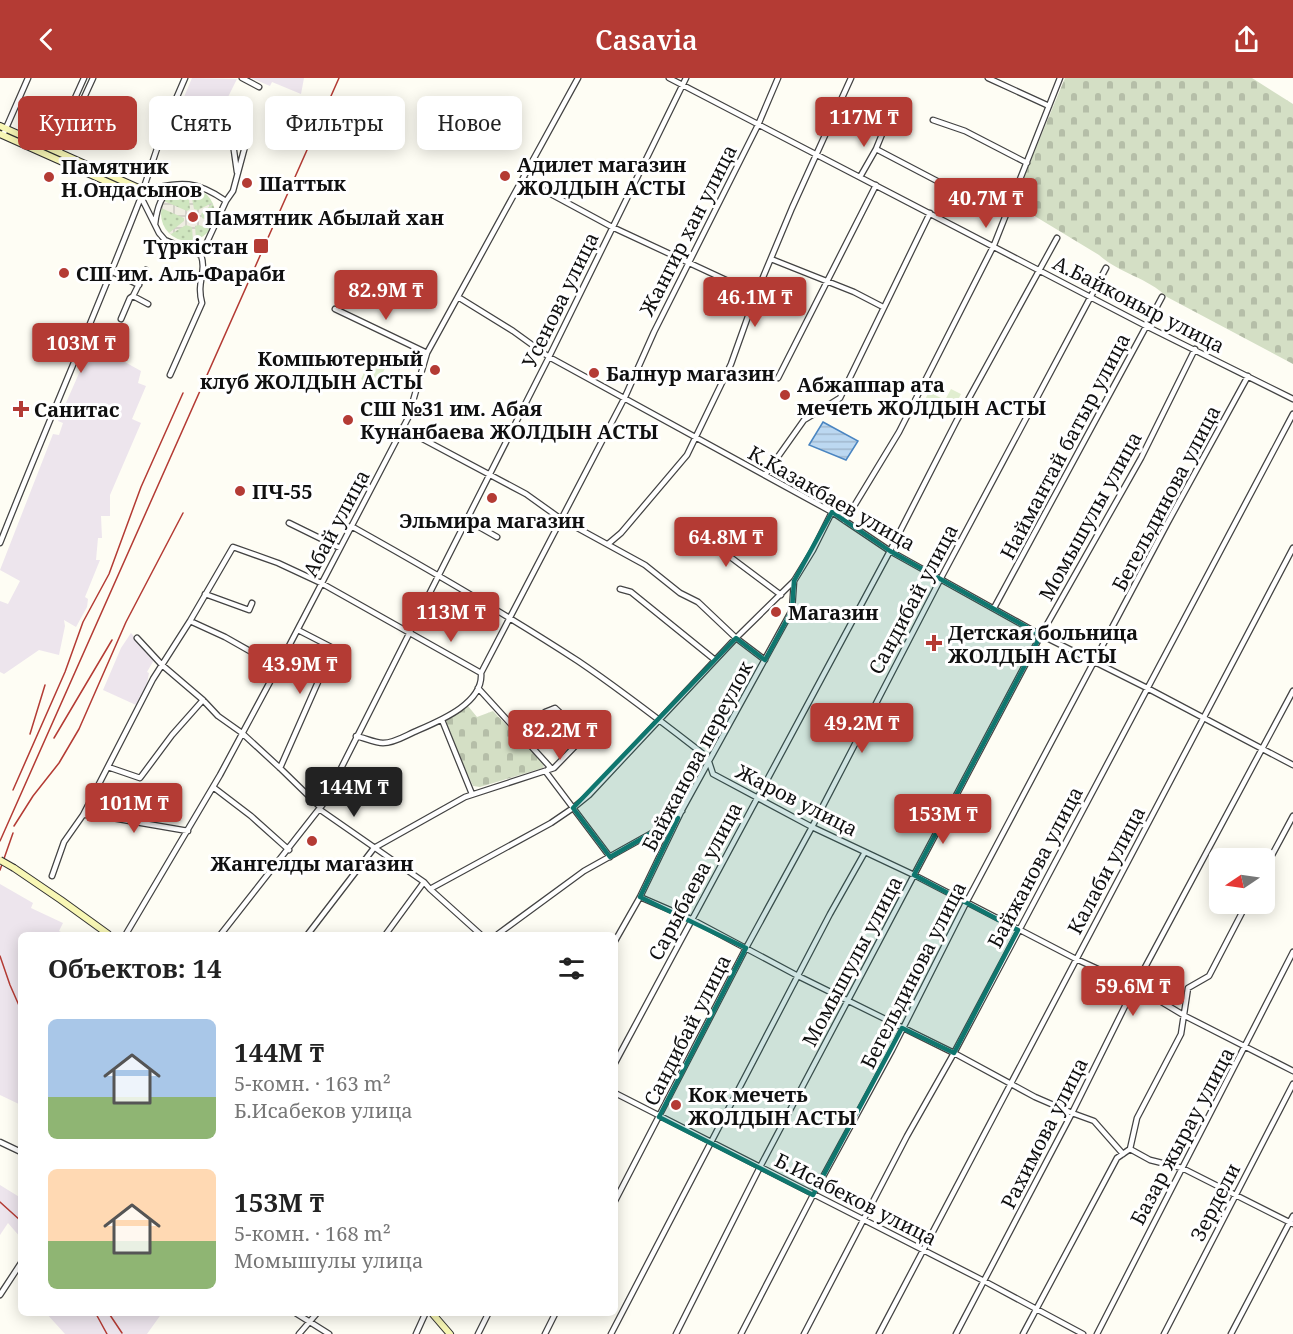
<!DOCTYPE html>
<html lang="ru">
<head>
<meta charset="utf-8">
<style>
	:root { --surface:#fff; --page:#f2f2f2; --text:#222; --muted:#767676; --accent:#b43b34 }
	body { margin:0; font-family:"Noto Serif",serif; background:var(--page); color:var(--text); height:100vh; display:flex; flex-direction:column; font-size:22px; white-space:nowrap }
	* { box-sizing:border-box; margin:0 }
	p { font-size:20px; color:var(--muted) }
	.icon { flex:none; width:33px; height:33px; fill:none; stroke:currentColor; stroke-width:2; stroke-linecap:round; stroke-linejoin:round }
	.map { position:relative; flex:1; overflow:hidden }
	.side { position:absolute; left:18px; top:854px; width:600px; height:384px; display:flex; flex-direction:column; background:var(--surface); border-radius:9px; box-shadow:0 3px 15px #0003 }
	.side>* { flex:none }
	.banner { position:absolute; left:18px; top:18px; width:600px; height:54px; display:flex; gap:12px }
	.needle { width:39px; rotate:257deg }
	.controls { position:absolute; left:1209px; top:770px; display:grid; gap:12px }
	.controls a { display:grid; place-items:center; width:66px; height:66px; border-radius:9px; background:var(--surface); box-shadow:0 3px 15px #0003; font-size:30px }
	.price { position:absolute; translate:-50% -51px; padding:0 14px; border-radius:6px; background:var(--accent); color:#fff; font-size:20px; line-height:39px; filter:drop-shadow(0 2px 3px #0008) }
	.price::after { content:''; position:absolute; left:50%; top:36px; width:18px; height:14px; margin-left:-9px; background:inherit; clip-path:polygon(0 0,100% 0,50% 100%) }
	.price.on { background:#222; color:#fff }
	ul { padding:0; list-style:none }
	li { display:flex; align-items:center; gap:18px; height:150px; padding:0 30px }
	li span { display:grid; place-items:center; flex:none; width:168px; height:120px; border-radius:9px; color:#555 }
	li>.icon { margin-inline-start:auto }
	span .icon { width:72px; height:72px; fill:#fffc; stroke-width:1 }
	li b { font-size:26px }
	h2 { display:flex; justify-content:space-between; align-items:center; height:72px; padding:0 30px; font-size:26px }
	.chip { padding:0 21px; border-radius:9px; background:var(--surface); box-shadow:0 3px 15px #0003; font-size:21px; line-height:54px }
	.chip.on { background:var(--accent); color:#fff }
	header { display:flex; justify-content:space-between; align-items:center; height:78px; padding:0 30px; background:var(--accent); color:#fff; font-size:27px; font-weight:600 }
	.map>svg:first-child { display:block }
	.industrial { fill:#ede5ed }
	.grass { fill:url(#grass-dots) }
	.cemetery { fill:url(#cemetery-stones) }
	.pitch { fill:#e1eed0 }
	.plaza { fill:url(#plaza-grid) }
	.water { fill:url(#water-rules); stroke:#4a85c1; stroke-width:1.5 }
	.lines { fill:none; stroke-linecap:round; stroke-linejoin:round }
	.street-casing { stroke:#434343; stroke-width:7 }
	.secondary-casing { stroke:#323232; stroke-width:8 }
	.street { stroke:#fff; stroke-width:4.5 }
	.secondary { stroke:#f8f7b5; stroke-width:6 }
	.rail { stroke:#b43b34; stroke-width:1.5 }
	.secondary-bridge-casing { stroke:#323232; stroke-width:8; stroke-linecap:butt }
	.secondary-bridge { stroke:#f8f7b5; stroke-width:6 }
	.marked { fill:#0f766e; fill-opacity:0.2; stroke:#0f766e; stroke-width:4.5; stroke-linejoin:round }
	.poi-dot { fill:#b43b34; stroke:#fff; stroke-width:2 }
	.labels { text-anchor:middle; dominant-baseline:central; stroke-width:6; stroke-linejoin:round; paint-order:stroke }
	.poi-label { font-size:20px; font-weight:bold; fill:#101010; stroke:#fff; text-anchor:start }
	.street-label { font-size:20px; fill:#101010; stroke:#fff }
</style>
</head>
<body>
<header><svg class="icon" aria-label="back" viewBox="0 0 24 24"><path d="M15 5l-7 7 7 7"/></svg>Casavia<svg class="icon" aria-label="share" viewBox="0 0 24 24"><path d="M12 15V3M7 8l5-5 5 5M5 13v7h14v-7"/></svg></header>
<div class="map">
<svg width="1293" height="1256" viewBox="0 0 1293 1256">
	<defs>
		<pattern id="grass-dots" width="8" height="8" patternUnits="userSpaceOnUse" patternTransform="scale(1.5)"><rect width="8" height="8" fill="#cfe6bf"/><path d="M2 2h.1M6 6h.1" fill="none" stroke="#b1c4a3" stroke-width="1.8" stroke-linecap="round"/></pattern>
		<pattern id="cemetery-stones" width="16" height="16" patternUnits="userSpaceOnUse" patternTransform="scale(1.5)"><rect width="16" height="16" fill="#d4dfc5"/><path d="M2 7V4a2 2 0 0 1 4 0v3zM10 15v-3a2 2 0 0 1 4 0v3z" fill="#b5bea8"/></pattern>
		<pattern id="plaza-grid" width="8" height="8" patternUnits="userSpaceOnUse" patternTransform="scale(1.5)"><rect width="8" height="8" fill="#efede2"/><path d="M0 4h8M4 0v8" fill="none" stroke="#cccac1"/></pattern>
		<pattern id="water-rules" width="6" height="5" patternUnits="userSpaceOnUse" patternTransform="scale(1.5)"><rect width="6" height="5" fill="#bcd8f1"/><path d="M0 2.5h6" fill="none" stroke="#a1b8ce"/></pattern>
	</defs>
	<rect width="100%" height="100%" fill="#fefdf4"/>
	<path class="industrial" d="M192,0L237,1L216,43L201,36L189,67L167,59Z
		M251,0H304L301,16L272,4L270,8Z
		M91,268L114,278L141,293L138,305L146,308L132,341L141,345L110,417V438H101L102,460H98L96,482H100L85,519L88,521L87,529L76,549L64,542L65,548L59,577L39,572L4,596L0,594V523L8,526L20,503L0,492L53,356L59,357L63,345L58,343Z
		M131,555L154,582L147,594L149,595L147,606L136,627L103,612L121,570Z
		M0,806L33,825L31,830L63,845L59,853L65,856H21V1027L0,1017Z
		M0,1107L21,1120V1160L8,1145L0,1157Z
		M46,1235H162L147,1256H65Z"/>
	<path class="grass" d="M161 136a27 27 0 1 1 54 0a27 27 0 1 1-54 0Z"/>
	<path class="cemetery" d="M1065,0H1252L1293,26V286L1167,219C1148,200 1119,195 1099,177L1013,125Z
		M468,628L477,639L493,633L544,686L543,690L480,709L473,708L459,677L446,643Z"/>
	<path class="pitch" d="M373,275L389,282L376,309L361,301Z
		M951,311L961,316L949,340L922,327L929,314L945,322Z"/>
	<path class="plaza" d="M188,110H190L194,131L198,132L212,125V126L201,136L202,140L212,144L209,151L199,147L195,148L196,162L193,163L192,149L186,147L171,156L169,155L184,143V140L161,130L164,123L187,133L190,131Z"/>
	<path class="water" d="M823,344L858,363L846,382L809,367Z"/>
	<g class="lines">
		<g class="street-casing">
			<path id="street" d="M242,0L259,9
				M669,0L1146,248L1293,321
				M988,0L1049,28
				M933,42L965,53L1027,85
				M3,57L28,0
				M232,59L237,94
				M52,71L84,0
				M876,71L939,104L964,113L1007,135
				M59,74L93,0
				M860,99L876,71L885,49
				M523,101L612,149L756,216
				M141,119L159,155L165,162L201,177L226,123C193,100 180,105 143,112L166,44L185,0
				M226,123L233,113L247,61
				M155,146C157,130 161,116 175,107
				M771,181L854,214L883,229
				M146,192L133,218L148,226
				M113,194L139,207
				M458,219L513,253L549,279L832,434L890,473L1041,557L1147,610L1293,687
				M335,231L427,275
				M121,241L130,220L133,218
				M170,297L202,225C196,203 207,195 201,177
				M778,300L876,107
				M402,350L526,416L561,441L645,487L680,515L698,524L736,560L765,582
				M765,397L804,342L840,320L930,135
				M467,442L497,459
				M689,443L713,466L781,517
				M845,443L899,354L994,167L1060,0
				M289,445L340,470
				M351,448C428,491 504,535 578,583C621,612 662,644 702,675L709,684L713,696L812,749L914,797L1076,881L1135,908L1185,938L1293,993
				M0,465C46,349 96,235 141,119
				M608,466L621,455L687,377L731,286L756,216L792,130L851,0
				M620,511L631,514L715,582
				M205,516L249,532L252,525
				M994,530L1162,219
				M190,543L225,559L278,589
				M137,560L162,587L203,622L218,638L242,655L280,690L320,729
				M478,610L550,689L546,694L610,779
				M442,642L472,716
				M356,658C365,660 375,665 383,665C394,665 405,658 414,654C437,644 484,626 481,595L625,319L654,254L758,47L778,0
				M108,689L140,700L172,657L203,622
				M280,690L333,570L298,552
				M213,709L251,738L289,772
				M319,731L424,804
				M83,737H95L188,753
				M1264,792L1293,738
				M52,798L64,764L83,737L153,601L190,543L233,469L278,485L321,505L481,595
				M430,811L480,856
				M640,819L691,841L798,898L954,975L1035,1019L1072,1035L1094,1043L1123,1076
				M126,856L220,697L278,589L408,340L427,275L578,0
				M221,856L323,726L549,279L686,0
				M308,856L374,770L465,719L554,690L585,658L555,630L545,634
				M386,856L424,804L430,811L551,745L573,730L589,717L736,560L794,503L813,472L832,434
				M498,856L584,793L652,755L682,733
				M615,863L640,819L682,732L792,532L794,503
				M615,985L890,473L957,342L1057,160
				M615,1015L984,1203L1083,1256
				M0,1064L21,1074
				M1130,1071L1150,1082L1182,1090L1293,1146
				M615,1123L746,870L812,749L941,500L1106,190
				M0,1217L21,1185
				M294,1234L329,1256
				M299,1256L318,1234
				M416,1256L426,1234
				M478,1256L489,1234
				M545,1256L556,1234
				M611,1256L830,836L865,774
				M676,1256L760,1089L914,797L1041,557L1141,380L1195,271
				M741,1256L813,1117L892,972L966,825L1168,444L1248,298
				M804,1256L907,1058L954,975L1293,336
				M879,1256L1293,470
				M956,1256L1072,1035L1135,908L1293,613
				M1023,1256L1117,1080L1130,1071L1137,1040L1181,956L1188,910L1209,898L1247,825
				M1097,1256L1293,874
				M1164,1256L1293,1006
				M1231,1256L1293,1138"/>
		</g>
		<g class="secondary-casing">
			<path id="secondary" d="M0,48L143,112L141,119L0,56
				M14,790L61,822L108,856
				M431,1234L450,1256"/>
		</g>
		<use href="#street" class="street"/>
		<use href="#secondary" class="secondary"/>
		<path class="rail" d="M30,656L45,607
			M54,660L112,562
			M13,712L65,594L83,544L109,496L141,409L183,315
			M14,748L33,718L59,685L79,651L126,544L183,435
			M0,763L339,0
			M0,792L13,755
			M0,878L10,907L21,932
			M0,1124L21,1143
			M95,1234L107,1256
			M108,1234L122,1255"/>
		<g class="secondary-bridge-casing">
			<path id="secondary-bridge" d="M0,782L14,790"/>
		</g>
		<use href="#secondary-bridge" class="secondary-bridge"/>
	</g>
	<path class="marked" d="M832,434L890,473L1041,557L914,797L1018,852L954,975L902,950L813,1117L659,1039L746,870L640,819L678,740L610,779L573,730L736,560L765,582L792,532L794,503Z"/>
	<g class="poi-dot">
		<circle cx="505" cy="98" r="6"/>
		<circle cx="49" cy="99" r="6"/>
		<circle cx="247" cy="105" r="6"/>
		<circle cx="193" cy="139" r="6"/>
		<rect x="253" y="160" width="16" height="16" rx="3"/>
		<circle cx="64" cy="195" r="6"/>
		<circle cx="435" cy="292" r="6"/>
		<circle cx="594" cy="295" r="6"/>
		<circle cx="785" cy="317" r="6"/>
		<path d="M18 322h6v6h6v6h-6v6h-6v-6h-6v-6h6z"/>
		<circle cx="348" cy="342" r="6"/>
		<circle cx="240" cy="413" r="6"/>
		<circle cx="492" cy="420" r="6"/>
		<circle cx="776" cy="534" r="6"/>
		<path d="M931 556h6v6h6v6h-6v6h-6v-6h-6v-6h6z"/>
		<circle cx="312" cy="763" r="6"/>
		<circle cx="676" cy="1027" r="6"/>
	</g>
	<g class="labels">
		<g class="poi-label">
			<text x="517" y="86">Адилет магазин<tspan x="517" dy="23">ЖОЛДЫН АСТЫ</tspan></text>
			<text x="61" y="88">Памятник<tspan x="61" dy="23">Н.Ондасынов</tspan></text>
			<text x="259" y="105">Шаттык</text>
			<text x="205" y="139">Памятник Абылай хан</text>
			<text x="248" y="168" text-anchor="end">Түркістан</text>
			<text x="76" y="195">СШ им. Аль-Фараби</text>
			<text x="423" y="280" text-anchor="end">Компьютерный<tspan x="423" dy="23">клуб ЖОЛДЫН АСТЫ</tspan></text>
			<text x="606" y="295">Балнур магазин</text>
			<text x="797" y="306">Абжаппар ата<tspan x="797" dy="23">мечеть ЖОЛДЫН АСТЫ</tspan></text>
			<text x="360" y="330">СШ №31 им. Абая<tspan x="360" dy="23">Кунанбаева ЖОЛДЫН АСТЫ</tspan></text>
			<text x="34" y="331">Санитас</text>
			<text x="252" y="413">ПЧ-55</text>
			<text x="492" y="442" text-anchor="middle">Эльмира магазин</text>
			<text x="788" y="534">Магазин</text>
			<text x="948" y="554">Детская больница<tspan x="948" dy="23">ЖОЛДЫН АСТЫ</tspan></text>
			<text x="312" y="785" text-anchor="middle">Жангелды магазин</text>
			<text x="688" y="1016">Кок мечеть<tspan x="688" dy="23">ЖОЛДЫН АСТЫ</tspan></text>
		</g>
		<g class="street-label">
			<text transform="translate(688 152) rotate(-63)">Жангир хан улица</text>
			<text transform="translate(560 222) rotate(-64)">Усенова улица</text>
			<text transform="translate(1139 226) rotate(27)">А.Байконыр улица</text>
			<text transform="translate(1065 368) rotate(-62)">Наймантай батыр улица</text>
			<text transform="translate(832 420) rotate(30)">К.Казакбаев улица</text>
			<text transform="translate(1166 420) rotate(-62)">Бегельдинова улица</text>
			<text transform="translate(1090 438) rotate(-61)">Момышулы улица</text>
			<text transform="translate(336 445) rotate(-62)">Абай улица</text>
			<text transform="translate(913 521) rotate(-62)">Сандибай улица</text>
			<text transform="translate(697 678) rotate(-62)">Байжанова переулок</text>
			<text transform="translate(797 722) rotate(27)">Жаров улица</text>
			<text transform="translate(1035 789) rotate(-62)">Байжанова улица</text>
			<text transform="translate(1106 792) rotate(-62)">Калаби улица</text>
			<text transform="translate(695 803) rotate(-62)">Сарыбаева улица</text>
			<text transform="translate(852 883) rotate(-62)">Момышулы улица</text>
			<text transform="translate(913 897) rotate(-63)">Бегельдинова улица</text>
			<text transform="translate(687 952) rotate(-63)">Сандибай улица</text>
			<text transform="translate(1044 1055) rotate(-63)">Рахимова улица</text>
			<text transform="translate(1182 1058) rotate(-62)">Базар жырау улица</text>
			<text transform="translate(856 1121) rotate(27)">Б.Исабеков улица</text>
			<text transform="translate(1215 1124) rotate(-63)">Зердели</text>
		</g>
	</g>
</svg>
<div class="controls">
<a><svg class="needle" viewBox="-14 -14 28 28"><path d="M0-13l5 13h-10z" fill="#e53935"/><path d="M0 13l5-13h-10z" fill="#767676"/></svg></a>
</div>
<b class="price" style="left:864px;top:70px">117M ₸</b>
<b class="price" style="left:986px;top:151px">40.7M ₸</b>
<b class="price" style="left:386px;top:243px">82.9M ₸</b>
<b class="price" style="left:755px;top:250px">46.1M ₸</b>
<b class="price" style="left:81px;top:296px">103M ₸</b>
<b class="price" style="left:726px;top:490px">64.8M ₸</b>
<b class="price" style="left:451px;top:565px">113M ₸</b>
<b class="price" style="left:300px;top:617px">43.9M ₸</b>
<b class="price" style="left:862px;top:676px">49.2M ₸</b>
<b class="price" style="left:560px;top:683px">82.2M ₸</b>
<b class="price on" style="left:354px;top:740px">144M ₸</b>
<b class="price" style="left:134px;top:756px">101M ₸</b>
<b class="price" style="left:943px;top:767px">153M ₸</b>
<b class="price" style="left:1133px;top:939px">59.6M ₸</b>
<div class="banner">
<a class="chip on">Купить</a>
<a class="chip">Снять</a>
<a class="chip">Фильтры</a>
<a class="chip">Новое</a>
</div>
<section class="side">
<h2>Объектов: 14<svg class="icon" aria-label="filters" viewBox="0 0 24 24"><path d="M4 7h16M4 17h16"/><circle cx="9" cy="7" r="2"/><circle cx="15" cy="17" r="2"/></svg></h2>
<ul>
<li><span style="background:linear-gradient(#a9c7e8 65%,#8fb573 0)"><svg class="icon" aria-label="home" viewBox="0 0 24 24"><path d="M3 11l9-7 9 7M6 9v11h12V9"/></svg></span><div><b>144M ₸</b><p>5-комн. · 163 m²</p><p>Б.Исабеков улица</p></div></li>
<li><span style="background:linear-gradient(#ffd9b3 60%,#8fb573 0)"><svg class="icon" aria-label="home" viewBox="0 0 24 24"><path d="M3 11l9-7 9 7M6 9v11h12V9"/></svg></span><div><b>153M ₸</b><p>5-комн. · 168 m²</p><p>Момышулы улица</p></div></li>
</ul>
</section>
</div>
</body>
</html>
